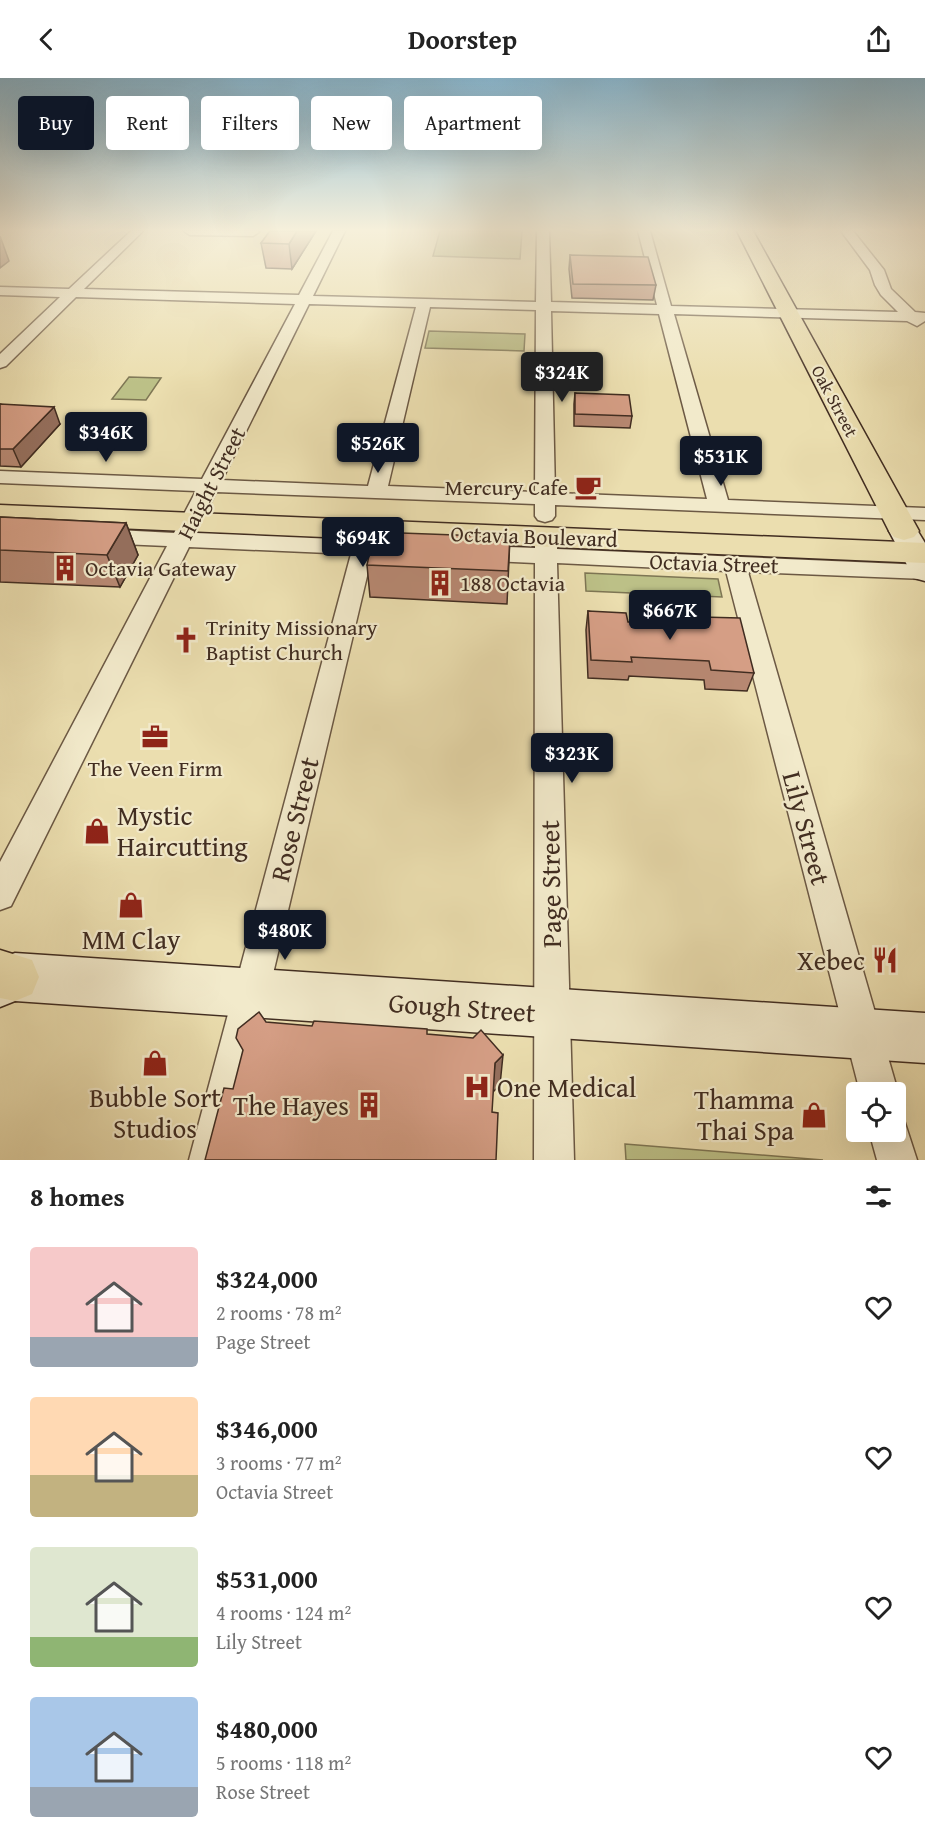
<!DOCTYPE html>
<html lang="en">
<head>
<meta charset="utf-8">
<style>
	:root { --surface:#fff; --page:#f2f2f2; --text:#222; --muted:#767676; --accent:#111827 }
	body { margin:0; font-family:"Gentium Book Plus",serif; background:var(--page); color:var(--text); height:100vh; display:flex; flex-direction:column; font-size:22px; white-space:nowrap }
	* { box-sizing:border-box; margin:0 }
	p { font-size:20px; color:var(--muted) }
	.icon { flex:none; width:33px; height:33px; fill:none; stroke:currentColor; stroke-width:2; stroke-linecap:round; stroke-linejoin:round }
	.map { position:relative; height:1082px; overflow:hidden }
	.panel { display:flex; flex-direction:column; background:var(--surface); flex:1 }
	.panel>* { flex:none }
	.hud { position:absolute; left:18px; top:18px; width:600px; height:54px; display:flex; gap:12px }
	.controls { position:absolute; left:846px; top:1004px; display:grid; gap:12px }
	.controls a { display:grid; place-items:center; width:60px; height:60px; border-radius:6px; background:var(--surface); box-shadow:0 6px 24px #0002; font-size:30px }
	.price { position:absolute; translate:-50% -51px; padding:0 14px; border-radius:6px; background:var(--accent); color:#fff; font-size:20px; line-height:39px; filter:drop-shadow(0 2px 3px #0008) }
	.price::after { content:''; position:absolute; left:50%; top:36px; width:18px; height:14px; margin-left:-9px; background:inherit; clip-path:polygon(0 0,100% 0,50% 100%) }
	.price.active { background:#222; color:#fff }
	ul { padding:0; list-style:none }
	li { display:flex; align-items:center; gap:18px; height:150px; padding:0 30px }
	li span { display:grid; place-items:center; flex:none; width:168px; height:120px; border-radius:6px; color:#555 }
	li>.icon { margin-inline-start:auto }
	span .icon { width:72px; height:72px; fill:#fffc; stroke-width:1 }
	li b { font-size:26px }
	h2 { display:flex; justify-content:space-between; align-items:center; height:72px; padding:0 30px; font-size:26px }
	.tag { padding:0 21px; border-radius:6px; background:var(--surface); box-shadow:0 6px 24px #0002; font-size:21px; line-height:54px }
	.tag.active { background:var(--accent); color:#fff }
	header { display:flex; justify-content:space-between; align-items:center; height:78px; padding:0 30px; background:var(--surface); font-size:27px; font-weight:700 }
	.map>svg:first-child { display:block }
	.green { fill:#bcc087; stroke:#7e7654; stroke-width:1.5 }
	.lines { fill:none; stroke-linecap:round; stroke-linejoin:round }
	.street-casing { stroke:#6c5944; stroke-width:3 }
	.secondary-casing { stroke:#412d21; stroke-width:3 }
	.primary-casing { stroke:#412d21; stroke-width:3 }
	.street { fill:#f2eacb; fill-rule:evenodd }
	.secondary { fill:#f2eacb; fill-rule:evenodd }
	.primary { fill:#ebdeaf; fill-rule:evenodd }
	.wall { fill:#b78872; stroke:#412d21; stroke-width:1.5 }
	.shaded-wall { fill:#956f5d; stroke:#412d21; stroke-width:1.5 }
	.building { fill:#d59e85; stroke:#412d21; stroke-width:1.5 }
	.labels { text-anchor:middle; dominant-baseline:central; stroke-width:4.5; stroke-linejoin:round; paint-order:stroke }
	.far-street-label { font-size:18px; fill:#412d21; stroke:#f2eacb }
	.street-label { font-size:22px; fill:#412d21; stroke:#f2eacb }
	.poi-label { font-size:22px; fill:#412d21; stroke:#f2eacb; text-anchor:start }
	.near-poi-label { font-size:27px; fill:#412d21; stroke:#f2eacb; text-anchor:end }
	.near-street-label { font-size:27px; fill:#412d21; stroke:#f2eacb }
</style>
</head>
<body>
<header><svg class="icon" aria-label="back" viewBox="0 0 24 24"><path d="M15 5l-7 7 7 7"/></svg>Doorstep<svg class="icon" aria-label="share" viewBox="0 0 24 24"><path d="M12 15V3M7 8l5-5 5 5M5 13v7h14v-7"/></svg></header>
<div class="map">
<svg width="925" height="1082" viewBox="0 0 925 1082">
	<rect width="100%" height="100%" fill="#ebdeaf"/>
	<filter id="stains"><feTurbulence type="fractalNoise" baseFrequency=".00333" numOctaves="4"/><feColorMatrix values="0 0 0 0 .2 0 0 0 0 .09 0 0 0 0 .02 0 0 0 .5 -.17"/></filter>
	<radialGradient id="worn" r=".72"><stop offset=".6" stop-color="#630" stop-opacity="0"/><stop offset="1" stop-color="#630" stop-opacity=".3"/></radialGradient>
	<path class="green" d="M440,153H522L520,181L433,178Z
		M429,253L525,256L524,273L425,270Z
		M129,299L161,300L146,322L112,321Z
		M585,495L718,501L722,519L586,513Z
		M625,1066L823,1082H626Z"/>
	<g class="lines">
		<g class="street-casing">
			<path id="street" d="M131,153H143L84,211L299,217L333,153H345L313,218L536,224L537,153H549L551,224L657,227L638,153H650L671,228L898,234L881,217L875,207L870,192L841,153H853L884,192L891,211L915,234L925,235V243L917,248L907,243L674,236L728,422L925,430V442L555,427V438L552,442L545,444L538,442L535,438V426L216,414L196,455L402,464L410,466L413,471L410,476L402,478L372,477L229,1082H189L351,476L189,469L11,828L0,832V784L167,468L98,465L90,463L87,458L90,453L98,451L174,455L196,413L0,405V393L202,401L295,226L76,219L6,288L0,290V276L60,219L0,217V209L69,211ZM309,226L416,229L368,408L222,402ZM430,229L536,232L535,414L388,408ZM551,233L659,236L707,421L555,415Z
				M184,153H258L259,154L253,158L190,157Z
				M546,456L554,458L557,463V471L925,487V501L748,494L898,1014L896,1021V1014H860L726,493L557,485L574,1082H534L535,485L476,482L468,480L465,475L468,470L476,468L535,470V463L538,458Z
				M896,1036L903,1039L917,1082H877L869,1053H896Z"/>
		</g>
		<g class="secondary-casing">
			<path id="secondary" d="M904,444L914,447L925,465V503L914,500L889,453L894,447Z
				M15,875L925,935V985L15,923L0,929V881Z"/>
		</g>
		<g class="primary-casing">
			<path id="primary" d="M737,153H753L919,453L914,459L904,462L894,459L889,453Z
				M0,427L925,465V485L0,445Z
				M0,872L32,882L39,899L32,916L15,923L0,920Z"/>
		</g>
		<use href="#street" class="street"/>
		<use href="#secondary" class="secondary"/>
		<use href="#primary" class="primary"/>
	</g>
	<path class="wall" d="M270,153H316L292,191L266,190L261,165Z
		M570,177L656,207L653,222L572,220L569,191Z
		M575,315L632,338L630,350L574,348V326Z
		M0,326L60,346L21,389L0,388Z
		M0,439L126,445L138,477L120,509L0,504Z
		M510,459L507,526L370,519L367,487Z
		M588,533L628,544L699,547L701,539L754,595L747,613L705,611L704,602L629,598L628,602L588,600L586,552Z"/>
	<path class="shaded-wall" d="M297,153H316L292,191L289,166Z
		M0,158L9,183L0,190Z
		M54,329L60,346L21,389L13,371Z
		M126,445L138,477L120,509L107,477Z
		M503,977L500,1007L492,1015L495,985Z"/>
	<path class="building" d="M270,153H297L289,166L261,165Z
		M570,177L648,179L656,207L573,206Z
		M575,315L629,317L632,338L575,336Z
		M0,326L54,329L13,371H0Z
		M0,439L126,445L107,477L0,472Z
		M374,454L510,459L508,493L367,487Z
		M588,533L626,535L628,544L703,547L701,539L740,540L754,595L711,592L709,583L631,579L632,584L591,582Z
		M259,934L266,944L312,948L314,943L427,951V956L473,960L481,952L503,977L495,985L492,1034L498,1035L496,1082H205L224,1010L233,1011L243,972L236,960L238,951Z"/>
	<linearGradient id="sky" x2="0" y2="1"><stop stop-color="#88b7d0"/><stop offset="0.5" stop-color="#f6f0db"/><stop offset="1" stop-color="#f6f0db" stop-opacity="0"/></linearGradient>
	<rect width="925" height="304" fill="url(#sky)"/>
	<defs>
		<g id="cafe-bare" transform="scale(2.07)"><path d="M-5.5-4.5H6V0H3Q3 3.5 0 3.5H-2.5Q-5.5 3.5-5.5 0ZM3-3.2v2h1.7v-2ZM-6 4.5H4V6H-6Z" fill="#8f2418" stroke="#f2eacb" stroke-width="2.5" paint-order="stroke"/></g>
		<g id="building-bare" transform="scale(2.07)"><path d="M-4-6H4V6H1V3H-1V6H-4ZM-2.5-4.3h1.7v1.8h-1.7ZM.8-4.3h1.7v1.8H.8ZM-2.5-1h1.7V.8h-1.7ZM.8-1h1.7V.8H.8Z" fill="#8f2418" stroke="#f2eacb" stroke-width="2.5" paint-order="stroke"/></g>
		<g id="church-bare" transform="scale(2.07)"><path d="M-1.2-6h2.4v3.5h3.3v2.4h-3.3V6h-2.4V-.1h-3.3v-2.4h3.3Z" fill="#8f2418" stroke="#f2eacb" stroke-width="2.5" paint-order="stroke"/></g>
		<g id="office-bare" transform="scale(2.07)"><path d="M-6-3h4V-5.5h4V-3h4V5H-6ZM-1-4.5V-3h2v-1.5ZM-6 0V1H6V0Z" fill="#8f2418" stroke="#f2eacb" stroke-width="2.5" paint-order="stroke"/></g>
		<g id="shop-bare" transform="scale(2.07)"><path d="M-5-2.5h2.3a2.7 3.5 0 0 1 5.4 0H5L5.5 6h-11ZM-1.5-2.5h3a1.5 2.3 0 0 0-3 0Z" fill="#8f2418" stroke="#f2eacb" stroke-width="2.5" paint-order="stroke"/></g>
		<g id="restaurant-bare" transform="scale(2.07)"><path d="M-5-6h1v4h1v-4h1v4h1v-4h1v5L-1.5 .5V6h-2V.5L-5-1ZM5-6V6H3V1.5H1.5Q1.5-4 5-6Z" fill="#8f2418" stroke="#f2eacb" stroke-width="2.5" paint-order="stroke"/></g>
		<g id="hospital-bare" transform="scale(2.07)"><path d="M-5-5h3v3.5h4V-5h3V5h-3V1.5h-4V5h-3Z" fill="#8f2418" stroke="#f2eacb" stroke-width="2.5" paint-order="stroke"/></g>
	</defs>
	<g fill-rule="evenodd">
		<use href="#cafe-bare" x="588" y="409"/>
		<use href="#building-bare" x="65" y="490"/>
		<use href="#building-bare" x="440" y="505"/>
		<use href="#church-bare" x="186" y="562"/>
		<use href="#office-bare" x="155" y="659"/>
		<use href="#shop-bare" x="97" y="753"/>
		<use href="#shop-bare" x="131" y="827"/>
		<use href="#restaurant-bare" x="885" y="882"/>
		<use href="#shop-bare" x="155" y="985"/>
		<use href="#hospital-bare" x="477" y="1009"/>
		<use href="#building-bare" x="369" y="1027"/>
		<use href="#shop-bare" x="814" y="1037"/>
	</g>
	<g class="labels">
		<g class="far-street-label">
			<text transform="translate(835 323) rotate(62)">Oak Street</text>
		</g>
		<g class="street-label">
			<text transform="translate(211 405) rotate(-63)">Haight Street</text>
			<text transform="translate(534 458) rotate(2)">Octavia Boulevard</text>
			<text transform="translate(714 485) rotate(2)">Octavia Street</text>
		</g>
		<g class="poi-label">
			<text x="568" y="409" text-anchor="end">Mercury Cafe</text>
			<text x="85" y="490">Octavia Gateway</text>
			<text x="460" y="505">188 Octavia</text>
			<text x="206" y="549">Trinity Missionary<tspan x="206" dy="25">Baptist Church</tspan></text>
			<text x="155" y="690" text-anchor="middle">The Veen Firm</text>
		</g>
		<g class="near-poi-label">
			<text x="117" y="737" text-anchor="start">Mystic<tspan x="117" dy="31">Haircutting</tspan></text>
			<text x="131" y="861" text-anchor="middle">MM Clay</text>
			<text x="865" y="882">Xebec</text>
			<text x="497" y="1009" text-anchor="start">One Medical</text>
			<text x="155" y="1019" text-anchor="middle">Bubble Sort<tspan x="155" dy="31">Studios</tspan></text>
			<text x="794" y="1021">Thamma<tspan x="794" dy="31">Thai Spa</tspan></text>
			<text x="349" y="1027">The Hayes</text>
		</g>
		<g class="near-street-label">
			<text transform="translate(294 741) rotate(-76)">Rose Street</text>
			<text transform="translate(807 750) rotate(75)">Lily Street</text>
			<text transform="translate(550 806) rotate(-91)">Page Street</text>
			<text transform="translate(462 929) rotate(4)">Gough Street</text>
		</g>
	</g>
	<rect width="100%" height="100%" filter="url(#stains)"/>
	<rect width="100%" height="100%" fill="url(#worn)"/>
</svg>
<div class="controls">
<a><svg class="icon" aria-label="locate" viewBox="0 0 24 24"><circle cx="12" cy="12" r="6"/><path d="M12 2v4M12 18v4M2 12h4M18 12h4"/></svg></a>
</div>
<b class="price active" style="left:562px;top:325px">$324K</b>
<b class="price" style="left:106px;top:385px">$346K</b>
<b class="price" style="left:378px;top:396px">$526K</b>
<b class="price" style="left:721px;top:409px">$531K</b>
<b class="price" style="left:363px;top:490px">$694K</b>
<b class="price" style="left:670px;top:563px">$667K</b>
<b class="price" style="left:572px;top:706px">$323K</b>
<b class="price" style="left:285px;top:883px">$480K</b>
<div class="hud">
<a class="tag active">Buy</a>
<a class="tag">Rent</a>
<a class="tag">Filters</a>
<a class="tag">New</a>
<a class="tag">Apartment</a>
</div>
</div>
<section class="panel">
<h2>8 homes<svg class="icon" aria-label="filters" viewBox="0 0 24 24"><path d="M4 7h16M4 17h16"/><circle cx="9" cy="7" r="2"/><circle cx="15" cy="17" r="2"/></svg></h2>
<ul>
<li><span style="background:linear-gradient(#f6c9c9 75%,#9aa5b1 0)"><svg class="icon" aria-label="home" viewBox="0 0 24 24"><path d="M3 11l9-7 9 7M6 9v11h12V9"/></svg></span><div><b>$324,000</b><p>2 rooms · 78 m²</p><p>Page Street</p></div><svg class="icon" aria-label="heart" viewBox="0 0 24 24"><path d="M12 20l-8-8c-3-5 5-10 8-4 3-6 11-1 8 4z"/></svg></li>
<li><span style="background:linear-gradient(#ffd9b3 65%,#c2b280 0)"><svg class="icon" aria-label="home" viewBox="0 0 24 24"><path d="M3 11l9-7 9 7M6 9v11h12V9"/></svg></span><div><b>$346,000</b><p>3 rooms · 77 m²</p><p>Octavia Street</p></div><svg class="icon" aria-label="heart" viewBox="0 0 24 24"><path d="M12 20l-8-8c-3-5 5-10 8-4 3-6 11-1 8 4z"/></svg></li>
<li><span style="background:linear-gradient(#dfe7d0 75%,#8fb573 0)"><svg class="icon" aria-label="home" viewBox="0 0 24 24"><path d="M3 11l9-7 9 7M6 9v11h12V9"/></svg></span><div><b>$531,000</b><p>4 rooms · 124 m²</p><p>Lily Street</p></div><svg class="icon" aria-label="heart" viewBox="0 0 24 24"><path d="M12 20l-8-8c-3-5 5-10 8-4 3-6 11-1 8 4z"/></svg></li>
<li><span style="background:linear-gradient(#a9c7e8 75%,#9aa5b1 0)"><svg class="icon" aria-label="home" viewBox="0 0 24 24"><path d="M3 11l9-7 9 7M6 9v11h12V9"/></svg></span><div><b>$480,000</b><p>5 rooms · 118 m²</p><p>Rose Street</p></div><svg class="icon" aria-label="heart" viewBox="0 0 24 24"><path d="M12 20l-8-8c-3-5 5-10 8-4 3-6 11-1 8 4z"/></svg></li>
</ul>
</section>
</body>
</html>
